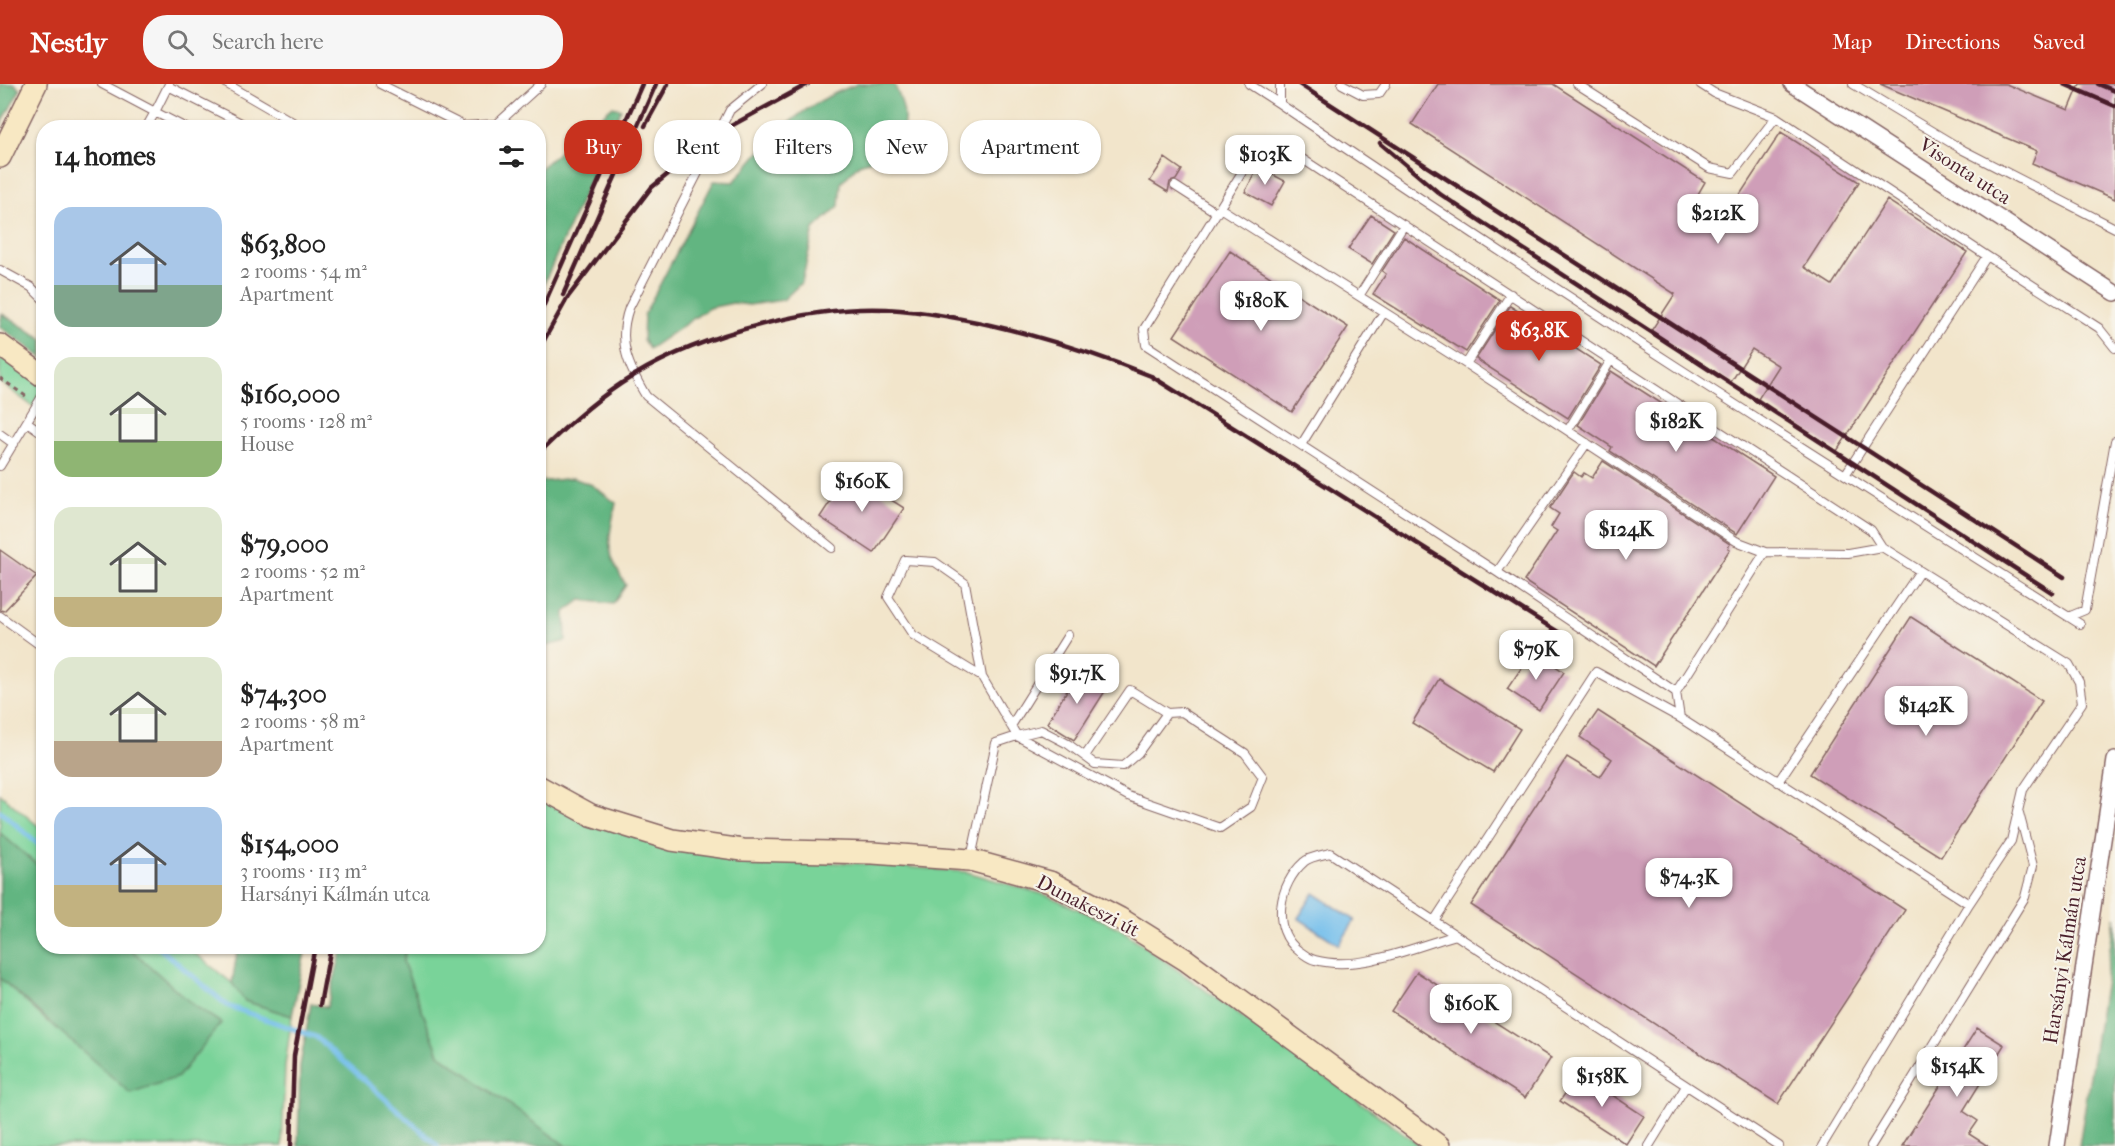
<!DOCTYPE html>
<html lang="en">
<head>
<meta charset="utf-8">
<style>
	:root { --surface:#fff; --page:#f6f6f6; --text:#222; --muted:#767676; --accent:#c8321e }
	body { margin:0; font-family:"IM FELL French Canon",serif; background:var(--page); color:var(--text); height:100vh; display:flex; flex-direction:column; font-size:22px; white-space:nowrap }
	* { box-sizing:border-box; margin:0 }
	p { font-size:20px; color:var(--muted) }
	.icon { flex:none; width:33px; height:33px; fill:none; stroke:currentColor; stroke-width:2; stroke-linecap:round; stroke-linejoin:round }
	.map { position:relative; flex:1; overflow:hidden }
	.side { position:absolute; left:36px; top:36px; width:510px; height:834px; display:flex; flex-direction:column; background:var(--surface); border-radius:24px; box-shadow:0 2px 4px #0004 }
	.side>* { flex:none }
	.top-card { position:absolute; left:564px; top:36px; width:570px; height:54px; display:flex; gap:12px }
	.price { position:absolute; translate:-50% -51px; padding:0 14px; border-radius:12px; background:#fff; color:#222; font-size:20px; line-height:39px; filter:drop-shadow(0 2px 3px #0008) }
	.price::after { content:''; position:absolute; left:50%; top:36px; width:18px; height:14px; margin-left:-9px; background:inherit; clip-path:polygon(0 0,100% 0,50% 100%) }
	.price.current { background:var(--accent); color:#fff }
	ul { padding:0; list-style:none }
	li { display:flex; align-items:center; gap:18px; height:150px; padding:0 18px }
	li span { display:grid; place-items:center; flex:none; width:168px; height:120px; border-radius:18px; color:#555 }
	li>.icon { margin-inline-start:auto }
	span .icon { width:72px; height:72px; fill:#fffc; stroke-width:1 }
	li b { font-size:26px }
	h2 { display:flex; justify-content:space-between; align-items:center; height:72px; padding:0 18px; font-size:26px }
	.chip { padding:0 21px; border-radius:24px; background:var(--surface); box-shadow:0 2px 4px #0004; font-size:21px; line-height:54px }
	.chip.current { background:var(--accent); color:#fff }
	header { display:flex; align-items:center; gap:36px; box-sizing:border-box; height:84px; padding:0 30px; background:var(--accent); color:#fff }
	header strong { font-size:28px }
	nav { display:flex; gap:33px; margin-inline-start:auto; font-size:21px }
	.search { width:420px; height:54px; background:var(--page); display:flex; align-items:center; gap:15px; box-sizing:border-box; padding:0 21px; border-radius:24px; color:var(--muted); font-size:22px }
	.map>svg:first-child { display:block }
	.green { fill:#79d399; stroke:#627962; stroke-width:1.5 }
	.forest { fill:#62b581; stroke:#566a56; stroke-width:1.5 }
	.water { fill:#72beec; stroke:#5e6e8c; stroke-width:1.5 }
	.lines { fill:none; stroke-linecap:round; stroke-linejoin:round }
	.stream { stroke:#72beec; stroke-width:5 }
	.building { fill:#cf9eb8 }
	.lane-casing { stroke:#856463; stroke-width:10 }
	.street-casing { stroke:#856463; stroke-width:18 }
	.secondary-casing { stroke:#856463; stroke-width:24 }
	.path { stroke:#856463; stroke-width:3; stroke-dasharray:4.5 4.5; stroke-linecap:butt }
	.lane { stroke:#fff; stroke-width:8 }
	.street { stroke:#fff; stroke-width:15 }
	.secondary { stroke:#f8e8c3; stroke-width:21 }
	.rail { stroke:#4a1f2b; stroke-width:4.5 }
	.labels { text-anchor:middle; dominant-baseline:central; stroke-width:4.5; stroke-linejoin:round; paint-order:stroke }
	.street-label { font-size:20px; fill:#4a1f2b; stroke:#f7f3e8 }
</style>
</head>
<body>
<header>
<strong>Nestly</strong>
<div class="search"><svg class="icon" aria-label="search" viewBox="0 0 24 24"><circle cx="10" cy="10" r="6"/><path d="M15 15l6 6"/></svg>Search here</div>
<nav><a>Map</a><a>Directions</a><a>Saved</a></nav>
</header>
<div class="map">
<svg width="2115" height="1062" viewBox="0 0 2115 1062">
	<rect width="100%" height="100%" fill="#f7f3e8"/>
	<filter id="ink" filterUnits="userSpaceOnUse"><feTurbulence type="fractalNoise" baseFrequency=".0167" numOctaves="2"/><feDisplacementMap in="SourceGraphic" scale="12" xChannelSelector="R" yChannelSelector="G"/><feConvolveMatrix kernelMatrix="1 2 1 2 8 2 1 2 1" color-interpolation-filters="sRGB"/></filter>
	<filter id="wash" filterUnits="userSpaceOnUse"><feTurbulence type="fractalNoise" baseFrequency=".008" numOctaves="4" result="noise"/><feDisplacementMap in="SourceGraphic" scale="24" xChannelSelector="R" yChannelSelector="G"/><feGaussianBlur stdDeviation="1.35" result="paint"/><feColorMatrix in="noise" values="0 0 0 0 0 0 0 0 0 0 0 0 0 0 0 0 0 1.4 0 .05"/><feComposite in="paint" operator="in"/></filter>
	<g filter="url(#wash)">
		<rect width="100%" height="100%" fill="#f2e5cb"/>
		<path class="green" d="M0,266L43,297V330L0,298Z
			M0,710L43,746V786L0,749Z
			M539,713L745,775L871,780L967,788L1049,812L1119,844L1421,1062H566L439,970L403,878L406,863L538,862Z
			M128,863H187L232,899L245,917L292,932L285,982L282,1062H0V894L48,938L220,939L192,920Z"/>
		<path class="forest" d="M0,0H15L20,6L0,42Z
			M858,0H894C907,26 908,42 894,68L859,80L841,99L839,122L814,145L802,198L783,216L749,221L733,219L709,224L649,265L643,256L644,231L714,97L734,98C770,53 802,19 858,0Z
			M613,22L621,25L539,211V85Z
			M2,230L43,255V274L0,243Z
			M573,394L592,401L616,419C608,458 604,466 626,501L613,520L581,516L565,528L566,557L539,564V398Z
			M0,749L43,786L44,862L128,863L192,920L221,939L178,993L130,1009L0,894Z
			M2115,833V1062H2079Z
			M343,862L406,863L403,878L439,970L566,1062H298L300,982L311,920L327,923Z
			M238,863H306L292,932L245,917L232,899Z"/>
		<path class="water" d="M1314,809L1355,836L1339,861L1298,834Z"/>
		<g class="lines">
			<path class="stream" d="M0,727L44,765
				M157,862L228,922L316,953L438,1062"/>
		</g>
		<g id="blocks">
			<path class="building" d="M1438,0H1553L1705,98L1698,110L1728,129L1781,48L1859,98L1804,183L1832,201L1887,116L1967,168L1837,367L1758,315L1779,282L1752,265L1731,298L1651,247L1675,210L1412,40Z
				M1880,0H2006L2069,26L2080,0H2115V115L2032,79L2037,67Z
				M1165,74L1182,86L1176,96L1170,98L1168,108L1150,97Z
				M1258,83L1285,97L1271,122L1245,108Z
				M1371,131L1394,146L1372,180L1348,165Z
				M1404,153L1500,216L1466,268L1373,210L1386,190L1382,187Z
				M1230,167L1348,243L1292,328L1174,252Z
				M1510,222L1601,281L1568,334L1476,275Z
				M1611,287L1774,392L1737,450L1610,367L1612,363L1578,341Z
				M1603,377L1730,460L1728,464L1730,465L1654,582L1524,497L1557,447L1551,443L1559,430L1550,424L1571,392L1574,388L1581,393L1584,389L1592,394Z
				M849,389L904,424L874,469L820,433Z
				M0,466L37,492L4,527L0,526Z
				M1911,533L2042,617L1941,773L1810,690Z
				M1533,567L1564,588L1539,626L1507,605Z
				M1079,587L1107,604L1074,656L1047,639Z
				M1439,595L1520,645L1493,688L1412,639Z
				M1598,627L1905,826L1778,1020L1471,821L1567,673L1600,693L1612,675L1580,653Z
				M1417,888L1551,974L1525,1014L1391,927Z
				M1977,944L2004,961L1963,1027L1978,1037L1969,1050L1988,1062H1902Z
				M1579,989L1644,1032L1626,1060L1560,1017Z"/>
		</g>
	</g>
	<g filter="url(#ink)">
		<use href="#blocks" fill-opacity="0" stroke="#856463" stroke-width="1.5"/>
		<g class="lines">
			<g class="lane-casing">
				<path id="lane" d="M102,0L155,28L169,0
					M227,0L303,44
					M380,0L464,42L497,40L541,0
					M762,0L730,26L629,224C617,258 628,282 646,312L832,464
					M1249,0L1280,20
					M1280,0V20C1543,199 1811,370 2080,540
					M1342,0L1363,11L1379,10L1386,0
					M1577,0L1709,84L1733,89L1776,33
					M1700,0L1714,9L1776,33L1987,172L1845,391
					M1853,0L1963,66L2115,144
					M168,2L251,44
					M146,44L155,28L186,44
					M1259,61L1284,63L1871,446L1882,463L2069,580L2079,598L2082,619L2023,706L2011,757L1969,820L1680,634L1676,608L1497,488L1146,261L1144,245Z
					M1175,102L1217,129
					M1220,124L1466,280L1736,457L1765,468
					M1987,172L2099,244L2115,264
					M0,186L31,203L44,216
					M1359,212L1404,141
					M1466,280L1511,210
					M27,338L44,350
					M1568,346L1611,276
					M0,350L14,360
					M1301,361L1384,228
					M0,382L44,309
					M1497,488L1587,359
					M0,532L44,564
					M2068,533L2085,526L2115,357
					M1676,608L1765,468L1848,469L1882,463
					M1011,642L1068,551
					M1085,672L1130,606L1167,629
					M1778,698L1920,487
					M971,774L996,659L1017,652L1128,712L1220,744L1251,723L1263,693L1245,669L1182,628L1167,629L1138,669L1123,682L1095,680L1068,660L1041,646L1017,652L982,593L913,551L888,513L905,476L935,478L965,499L982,593
					M1434,837L1596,588L1680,634
					M1453,852C1411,864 1359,888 1315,876C1309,875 1304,870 1299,867C1270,845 1279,800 1304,778C1309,773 1322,771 1330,769L1779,1062
					M1649,1062L1686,1002
					M1822,1062L1969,820
					M1871,1062L2025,813L2033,782L2019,729"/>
			</g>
			<g class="street-casing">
				<path id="street" d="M1792,0L2115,209
					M2057,1062L2115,676"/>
			</g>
			<g class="secondary-casing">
				<path id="secondary" d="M0,73L36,0
					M0,261L44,293
					M538,702L591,731L672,756L743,766L873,769L970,776L1050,798L1119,834L1186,876L1439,1062"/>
			</g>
			<path class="path" d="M0,294L27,313"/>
			<use href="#lane" class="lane"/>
			<use href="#street" class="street"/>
			<use href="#secondary" class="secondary"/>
			<path class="rail" d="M1299,0L2064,493
				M2064,0L2115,22
				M2098,0L2115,7
				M645,42L668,0
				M1380,59L1440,110L1485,140L2053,509
				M563,211L656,0
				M538,234L642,0
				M538,267L568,213L651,104L718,49L808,0
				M538,370C567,341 598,313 633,292C702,250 819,218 900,226C983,234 1074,261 1151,292L1566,553
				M320,921L331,862
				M291,1062L294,972L315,862"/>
		</g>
	</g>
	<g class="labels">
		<g class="street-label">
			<text transform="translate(1965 87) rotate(33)">Visonta utca</text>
			<text transform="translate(1088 822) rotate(27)">Dunakeszi út</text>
			<text transform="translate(2065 866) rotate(-81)">Harsányi Kálmán utca</text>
		</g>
	</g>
</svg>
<b class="price" style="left:1265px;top:102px">$103K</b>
<b class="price" style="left:1718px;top:161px">$212K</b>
<b class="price" style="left:1261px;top:248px">$180K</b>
<b class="price current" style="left:1539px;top:278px">$63.8K</b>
<b class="price" style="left:1676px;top:369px">$182K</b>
<b class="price" style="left:862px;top:429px">$160K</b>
<b class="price" style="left:1626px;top:477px">$124K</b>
<b class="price" style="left:1536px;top:597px">$79K</b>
<b class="price" style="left:1077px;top:621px">$91.7K</b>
<b class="price" style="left:1926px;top:653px">$142K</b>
<b class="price" style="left:1689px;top:825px">$74.3K</b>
<b class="price" style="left:1471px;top:951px">$160K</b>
<b class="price" style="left:1957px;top:1014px">$154K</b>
<b class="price" style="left:1602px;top:1024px">$158K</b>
<div class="top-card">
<a class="chip current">Buy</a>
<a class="chip">Rent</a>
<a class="chip">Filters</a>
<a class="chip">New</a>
<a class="chip">Apartment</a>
</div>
<section class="side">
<h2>14 homes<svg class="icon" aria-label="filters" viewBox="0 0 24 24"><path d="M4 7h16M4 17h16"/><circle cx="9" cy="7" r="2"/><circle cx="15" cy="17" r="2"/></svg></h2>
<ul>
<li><span style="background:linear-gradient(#a9c7e8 65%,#7fa58c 0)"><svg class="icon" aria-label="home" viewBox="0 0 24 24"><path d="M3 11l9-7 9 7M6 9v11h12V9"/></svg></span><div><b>$63,800</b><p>2 rooms · 54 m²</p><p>Apartment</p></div></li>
<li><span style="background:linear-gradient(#dfe7d0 70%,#8fb573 0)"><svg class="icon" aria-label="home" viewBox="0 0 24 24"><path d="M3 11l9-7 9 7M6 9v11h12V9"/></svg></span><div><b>$160,000</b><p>5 rooms · 128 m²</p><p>House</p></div></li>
<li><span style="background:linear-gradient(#dfe7d0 75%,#c2b280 0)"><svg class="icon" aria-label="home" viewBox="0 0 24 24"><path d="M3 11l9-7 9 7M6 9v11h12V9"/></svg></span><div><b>$79,000</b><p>2 rooms · 52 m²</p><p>Apartment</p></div></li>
<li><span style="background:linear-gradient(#dfe7d0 70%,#b9a48a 0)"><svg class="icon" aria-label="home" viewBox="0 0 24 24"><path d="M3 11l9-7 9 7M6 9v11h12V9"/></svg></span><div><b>$74,300</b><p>2 rooms · 58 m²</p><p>Apartment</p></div></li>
<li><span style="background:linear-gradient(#a9c7e8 65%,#c2b280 0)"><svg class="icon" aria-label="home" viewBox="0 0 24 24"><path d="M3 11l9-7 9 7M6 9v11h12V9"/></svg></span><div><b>$154,000</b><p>3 rooms · 113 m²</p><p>Harsányi Kálmán utca</p></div></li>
</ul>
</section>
</div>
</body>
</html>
